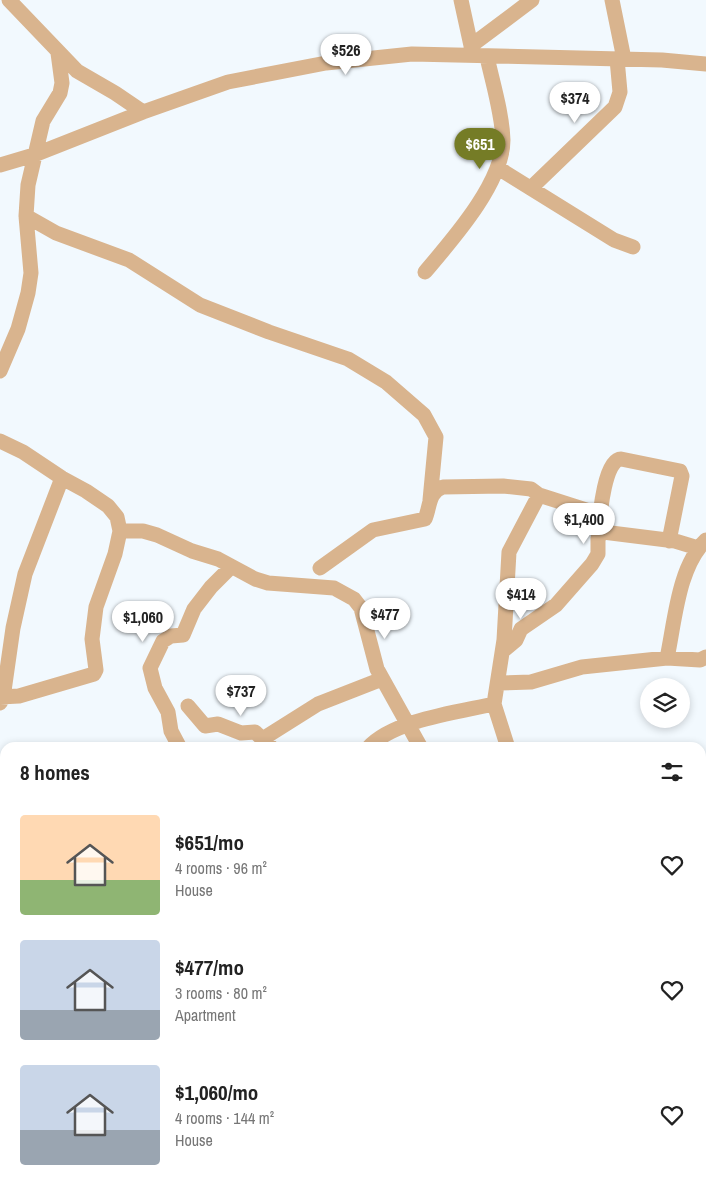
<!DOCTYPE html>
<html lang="en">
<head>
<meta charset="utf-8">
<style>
	:root { --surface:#fff; --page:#f6f6f6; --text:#222; --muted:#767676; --accent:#757c26 }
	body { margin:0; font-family:"Archivo Narrow",sans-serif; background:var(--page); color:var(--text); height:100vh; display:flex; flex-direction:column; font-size:19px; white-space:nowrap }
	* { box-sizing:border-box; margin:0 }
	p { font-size:16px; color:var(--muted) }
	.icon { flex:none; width:28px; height:28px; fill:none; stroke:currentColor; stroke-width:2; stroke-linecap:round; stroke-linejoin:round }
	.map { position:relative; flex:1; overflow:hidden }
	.sheet { position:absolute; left:0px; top:742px; width:706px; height:446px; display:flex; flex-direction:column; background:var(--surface); border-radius:15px 15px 0 0; box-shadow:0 2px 8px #0003 }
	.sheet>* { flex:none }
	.buttons { position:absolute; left:640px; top:678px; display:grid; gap:10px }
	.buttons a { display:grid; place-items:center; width:50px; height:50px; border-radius:50%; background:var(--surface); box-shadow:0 2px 8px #0003; font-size:25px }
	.price { position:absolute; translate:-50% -42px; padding:0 11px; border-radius:18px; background:#fff; color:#222; font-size:16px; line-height:32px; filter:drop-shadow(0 1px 2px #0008) }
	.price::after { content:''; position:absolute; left:50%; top:30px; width:15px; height:11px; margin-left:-8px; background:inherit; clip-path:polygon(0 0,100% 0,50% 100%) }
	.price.active { background:var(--accent); color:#fff }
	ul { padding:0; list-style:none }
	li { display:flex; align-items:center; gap:15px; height:125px; padding:0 20px }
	li span { display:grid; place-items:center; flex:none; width:140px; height:100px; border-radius:5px; color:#555 }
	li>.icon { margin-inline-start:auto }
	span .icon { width:60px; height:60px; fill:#fffc; stroke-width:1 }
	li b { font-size:21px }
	h2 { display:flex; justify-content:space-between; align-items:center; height:60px; padding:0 20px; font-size:21px }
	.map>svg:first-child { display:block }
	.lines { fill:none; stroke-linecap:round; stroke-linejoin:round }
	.minor { stroke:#d9b48e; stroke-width:15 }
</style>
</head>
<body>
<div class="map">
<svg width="706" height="1188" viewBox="0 0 706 1188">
	<rect width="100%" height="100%" fill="#f2f9fe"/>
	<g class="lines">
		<path class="minor" d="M9,0L77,71L115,93L143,112
			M461,0L473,55
			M612,0L624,59
			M472,45L532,0
			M0,165L34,155L143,112L228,82L326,63L412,54L662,60L706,64
			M498,168L614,240L633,247
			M532,187L615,107L620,92L617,59
			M26,216L56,233L129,260L200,305L269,332L348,359L386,382L424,415L436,437L430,500
			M425,272C452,240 503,183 503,140C502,113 493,84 487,57
			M0,371L18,329L28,293L31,273L26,216L28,185L43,121L60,93L62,83L58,53
			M0,441L23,452L62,478L86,491L108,506L117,517L120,531L115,554L96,607L92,639L96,670L94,674L19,696L0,697
			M599,527C600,513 605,459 621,459L680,471L682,476L669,541
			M120,531H143L157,535L192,551L218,559L255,579L268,583L334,588L354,599L361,608L377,669L421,748
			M320,568L373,530L425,519C430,508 428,492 443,487L503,486L531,489L539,495L589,511L599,523
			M503,651L516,640L521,629L556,605L592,564L598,554V538L603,532L675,541L698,548
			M667,658L700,660L706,657
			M499,683L531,682L582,667L667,658C675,621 678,567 706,540
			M0,703L3,698L13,628L25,574L62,478
			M188,706L205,726L218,724L241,733L255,732L272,748
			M264,738L318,704L382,679
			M180,748L171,731L168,712L155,688L150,668L163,641L171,636L183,635L194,609L211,587L231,567
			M368,748C393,720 459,712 494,704
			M508,748L494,704L504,640L509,552L539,495
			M0,887H5
			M701,1020L706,1019
			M0,1112L5,1113
			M137,1184V1188
			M275,1184V1188
			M333,1184L334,1188
			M393,1184V1188
			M456,1184V1188
			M520,1184L521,1188
			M588,1184V1188
			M656,1184V1188
			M221,1188L223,1184"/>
	</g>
</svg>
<div class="buttons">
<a><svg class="icon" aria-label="layers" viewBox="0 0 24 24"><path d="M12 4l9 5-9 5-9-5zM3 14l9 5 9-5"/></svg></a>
</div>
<b class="price" style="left:346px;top:76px">$526</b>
<b class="price" style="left:575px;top:124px">$374</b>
<b class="price active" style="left:480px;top:170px">$651</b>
<b class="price" style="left:584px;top:545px">$1,400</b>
<b class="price" style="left:521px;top:620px">$414</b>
<b class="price" style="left:385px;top:640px">$477</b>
<b class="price" style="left:143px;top:643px">$1,060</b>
<b class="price" style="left:241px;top:717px">$737</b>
<section class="sheet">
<h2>8 homes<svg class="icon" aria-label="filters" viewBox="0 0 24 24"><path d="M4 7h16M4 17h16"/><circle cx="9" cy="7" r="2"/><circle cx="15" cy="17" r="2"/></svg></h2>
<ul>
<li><span style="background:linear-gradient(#ffd9b3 65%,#8fb573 0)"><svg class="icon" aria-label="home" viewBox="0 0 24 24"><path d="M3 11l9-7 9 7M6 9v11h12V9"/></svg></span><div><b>$651/mo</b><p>4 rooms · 96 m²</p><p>House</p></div><svg class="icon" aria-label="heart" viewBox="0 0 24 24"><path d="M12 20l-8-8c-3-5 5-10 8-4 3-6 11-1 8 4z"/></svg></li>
<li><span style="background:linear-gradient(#c9d6e8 70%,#9aa5b1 0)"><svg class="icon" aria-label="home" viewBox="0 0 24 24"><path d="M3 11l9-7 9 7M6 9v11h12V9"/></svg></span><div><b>$477/mo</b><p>3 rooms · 80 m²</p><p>Apartment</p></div><svg class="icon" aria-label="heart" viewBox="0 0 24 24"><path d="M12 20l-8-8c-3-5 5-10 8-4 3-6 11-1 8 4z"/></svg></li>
<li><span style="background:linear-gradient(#c9d6e8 65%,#9aa5b1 0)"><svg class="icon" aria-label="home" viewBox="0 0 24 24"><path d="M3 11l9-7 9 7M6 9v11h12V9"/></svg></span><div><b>$1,060/mo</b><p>4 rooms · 144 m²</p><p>House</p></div><svg class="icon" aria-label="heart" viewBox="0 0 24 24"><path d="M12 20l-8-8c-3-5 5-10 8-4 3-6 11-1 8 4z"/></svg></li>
</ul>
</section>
</div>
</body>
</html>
